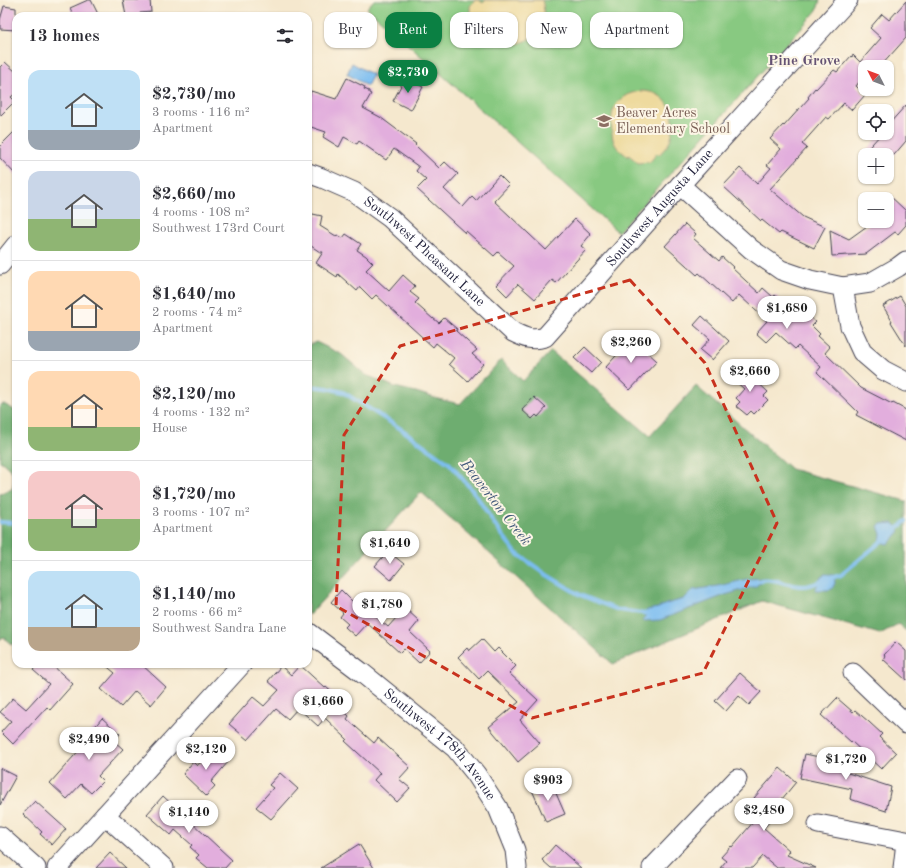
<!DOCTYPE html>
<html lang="en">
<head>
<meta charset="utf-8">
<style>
	:root { --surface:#fff; --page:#f2f2f3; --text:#2b2b33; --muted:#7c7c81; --line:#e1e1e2; --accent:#0b8043 }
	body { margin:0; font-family:"Old Standard TT",serif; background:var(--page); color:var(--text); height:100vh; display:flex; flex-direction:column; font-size:15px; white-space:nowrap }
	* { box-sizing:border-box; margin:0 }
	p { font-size:13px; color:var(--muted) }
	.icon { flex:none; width:22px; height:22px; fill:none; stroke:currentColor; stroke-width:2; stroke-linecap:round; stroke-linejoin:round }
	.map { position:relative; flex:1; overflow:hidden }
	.side { position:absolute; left:12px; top:12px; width:300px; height:656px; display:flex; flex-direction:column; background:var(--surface); border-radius:12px; box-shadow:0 1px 3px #0004 }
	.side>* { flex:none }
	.banner { position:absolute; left:324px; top:12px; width:380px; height:36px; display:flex; gap:8px }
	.needle { width:26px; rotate:312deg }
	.fabs { position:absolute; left:858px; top:60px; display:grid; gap:8px }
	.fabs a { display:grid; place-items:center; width:36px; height:36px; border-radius:8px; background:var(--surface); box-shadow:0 1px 3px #0004; font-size:20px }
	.price { position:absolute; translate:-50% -34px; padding:0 9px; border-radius:14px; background:#fff; color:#222; font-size:13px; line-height:26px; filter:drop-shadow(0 1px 2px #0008) }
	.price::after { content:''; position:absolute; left:50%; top:24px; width:12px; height:9px; margin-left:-6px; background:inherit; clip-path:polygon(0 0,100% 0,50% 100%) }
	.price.selected { background:var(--accent); color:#fff }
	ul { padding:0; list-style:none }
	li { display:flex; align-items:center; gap:12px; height:100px; padding:0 16px }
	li+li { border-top:1px solid var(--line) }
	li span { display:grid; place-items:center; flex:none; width:112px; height:80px; border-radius:12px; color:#555 }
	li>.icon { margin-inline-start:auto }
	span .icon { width:48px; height:48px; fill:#fffc; stroke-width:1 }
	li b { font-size:17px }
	h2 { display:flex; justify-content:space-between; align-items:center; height:48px; padding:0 16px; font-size:17px }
	.pill { padding:0 14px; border-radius:12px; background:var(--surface); box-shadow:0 1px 3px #0004; font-size:14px; line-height:36px }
	.pill.selected { background:var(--accent); color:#fff }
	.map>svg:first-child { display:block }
	.green { fill:#88c981; stroke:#55765e }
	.forest { fill:#6ead6f; stroke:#486855 }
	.sand { fill:#eeda9e; stroke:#887e6c }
	.water { fill:#7bbdf1; stroke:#4e7096 }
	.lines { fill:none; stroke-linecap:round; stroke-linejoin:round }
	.stream { stroke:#7bbdf1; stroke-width:4 }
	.building { fill:#e2aedd }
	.minor-casing { stroke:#424051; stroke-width:21 }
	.minor { stroke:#fff; stroke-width:19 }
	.marked { fill:none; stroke:#c8321e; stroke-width:3; stroke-dasharray:8 5; stroke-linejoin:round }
	.labels { text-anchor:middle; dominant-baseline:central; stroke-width:4; stroke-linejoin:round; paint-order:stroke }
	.education-label { font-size:14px; fill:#785e54; stroke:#fcf5e5; text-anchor:start }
	.street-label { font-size:14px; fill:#22223b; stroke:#fcf5e5 }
	.neighbourhood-label { font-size:15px; font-weight:bold; fill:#655374; stroke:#fcf5e5 }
	.water-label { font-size:15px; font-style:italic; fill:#41587b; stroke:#fcf5e5 }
</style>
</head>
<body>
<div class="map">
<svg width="906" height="868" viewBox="0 0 906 868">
	<rect width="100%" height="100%" fill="#fcf5e5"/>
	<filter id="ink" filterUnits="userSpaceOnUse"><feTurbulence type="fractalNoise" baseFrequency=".025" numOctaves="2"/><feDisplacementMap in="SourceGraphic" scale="8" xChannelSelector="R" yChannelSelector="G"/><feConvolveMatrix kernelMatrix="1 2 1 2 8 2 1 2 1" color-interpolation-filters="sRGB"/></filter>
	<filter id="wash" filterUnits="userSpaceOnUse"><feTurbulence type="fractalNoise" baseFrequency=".012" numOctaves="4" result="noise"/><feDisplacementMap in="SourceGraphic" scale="16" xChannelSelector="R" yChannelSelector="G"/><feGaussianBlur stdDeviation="0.9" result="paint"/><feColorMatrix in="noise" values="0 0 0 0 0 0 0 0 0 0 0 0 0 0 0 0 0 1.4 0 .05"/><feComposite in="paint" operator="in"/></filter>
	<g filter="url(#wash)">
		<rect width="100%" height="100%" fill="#f5e8ce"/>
		<path class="green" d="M374,0H820L817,10L618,232L367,8Z"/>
		<path class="forest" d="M316,342L341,354L366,375L395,387L416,392L438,399L460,404L501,360L523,381L551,351L650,436L696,386L791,469L906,501V631L898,624L880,634L762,601L613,664L421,492L309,615L308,614V345Z
			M4,404L16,411V641L12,645L3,637L0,640V494L12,489L16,475L3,463L0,461V405Z"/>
		<path class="sand" d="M475,0H479L483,3L486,0H542C549,21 533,46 510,44L486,21L480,26L470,18V6Z
			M641,91C671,91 679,119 669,143C667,147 662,151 659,155L657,153L650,162L638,163L629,155L628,157C624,153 619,150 616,146C613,142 612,136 612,131C609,108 618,94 641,91Z"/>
		<path class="water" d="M352,63L373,75L367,86L347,74Z
			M894,523L900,531L893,539L888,544L880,542L881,534L878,526L881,524Z
			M825,575H834L835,583L832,589L827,590H815L821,577Z
			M766,578L756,586L725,595L660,620L643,621L647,610L658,608L666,604L684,599L693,590L723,585L747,579Z"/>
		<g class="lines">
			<path class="stream" d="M308,386L327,388L343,392L401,429L450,464L476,495L495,525L516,553L547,575L580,595L618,610L650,614
				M0,522L16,523
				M894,531L906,521
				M831,578L841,575L884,539
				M761,580C774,577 790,587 804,586C810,586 817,583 822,581"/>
		</g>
		<g id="blocks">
			<path class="building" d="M88,0H91L99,16H74L70,8Z
				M123,0H150L151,12L140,13V16H126Z
				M906,1V38L880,67H865V75L856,86L865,95L852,110L844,103L829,119L826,117L802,144L807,148L770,189L803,217L825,227L814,248L781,232L779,234L762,220L761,221L723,186L740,168L757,184L771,168L767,165L781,149L770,139L783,125L784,126L809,98L808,97L815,88L816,89L834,70L837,72L851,56L852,57L853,55L860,62L881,38L870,28L882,14L889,20Z
				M4,6L16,8V30L0,29V20Z
				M5,62L16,72V93L11,97L15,101L0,116V67Z
				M347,78L365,87L364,89L369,91V93L371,94L363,108L380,117L416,144L415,145L439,168L445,162L458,174L444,189L463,207L472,197L476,201L499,175L509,185L494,201L546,250L575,219L591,234L581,246L586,250L556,283L552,280L535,299L518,284L507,296L496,285L514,266L498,252L494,256L466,231L465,233L417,189L426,180L416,171L419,167L394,149L386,160L359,141L357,144L344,137L339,147L323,137L326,132L308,126V101L311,91L336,99Z
				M405,78L423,87L411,110L393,101Z
				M906,105V141L894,155H862L882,133H887V127L888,125Z
				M16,130V175L0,158V146Z
				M887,193L906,211V225L898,234L895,232L866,254L832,256L830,230L849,239L874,221H887Z
				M308,213L322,216L320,226L336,236L337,235L343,238L346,234L361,244L357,250L366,256L373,263L366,270L389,291L403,275L415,286L410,292L419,299L415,303L433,319V318L439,323L444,318L457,329L456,331L477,350L472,354L483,364L468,381L449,364L454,358L436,343L433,347L376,295L372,299L360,287L357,291L338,274L337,277L316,263L323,252H320L308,244Z
				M685,224L696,234L693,238L719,261L722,257L733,267L732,268L759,293L763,288L773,297L775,295L799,317L804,311L816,322L812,326L820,334L818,336L830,347L825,353L861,388L892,404L893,403L906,410V441L856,415L858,412L817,372L821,367L798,346L795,349L776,332L766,342L756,333L767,321L739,295L732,303L699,273L697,275L665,246Z
				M900,296L906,306V346L891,322L892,321L883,306Z
				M702,316L729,341L712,360L700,350L710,339L694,325Z
				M632,338L657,361L630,390L606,367Z
				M585,347L601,362L591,373L574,358Z
				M746,368L753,375L752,377L768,392L764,396L768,400L754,414L751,411L747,415L736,406L740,402L736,398L744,389L734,380Z
				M534,397L546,408L538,417L536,415L532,419L522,410Z
				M388,551L404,564L391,580L375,566Z
				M341,590L353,602L356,599L388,627L405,608L419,621L410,632L430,651L419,663L404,649L400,653L367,623L355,636L345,627L348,624L340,617L343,613L331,602Z
				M482,639L494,652L498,648L516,666L509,673L538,700L520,720L540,743L518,762L489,727L519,702L487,671L479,679L458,657L467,648L469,651Z
				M896,642L906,651V680L883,659L885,656L884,655Z
				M38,664H51L73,684L50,710L47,707L13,744L1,732L11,721L0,712L13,698L26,709L49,684L33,670Z
				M104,664H141L166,687L151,705L135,691L121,707L101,689L115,673Z
				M300,665L325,688L326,687L334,694L331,698L349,716L347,719L374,743L378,738L410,767L399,779L410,788L397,802L374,780L380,773L345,741L347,739L325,718L318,726L298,708L288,719L276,709L248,740L229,724L253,697L264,706L279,690L268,681L281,666L291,675Z
				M740,673L761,692L749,705L739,696L726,711L715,701Z
				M837,698L853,712L855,710L869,722L882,734L879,737L896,753L881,769L851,741V742L821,715Z
				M102,718L120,734L114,741L123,749L98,776L103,781L91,793L81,784L67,799L50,783L82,747L80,745Z
				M213,748L228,762L211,782L215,786L206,796L183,774L193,762L197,766Z
				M805,754L847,763L845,772L891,787L886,811L850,799L852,789L800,778Z
				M0,768L16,776L0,805Z
				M780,768L796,782L782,799L785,802L764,828L790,851L787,855L816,868H777L763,856L752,868H720L726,861L721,857L731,846L732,847L766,807L754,798Z
				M280,773L298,789L271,819L256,807L273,788L269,785Z
				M551,782L565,814L546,822L532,790Z
				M163,796L232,860L225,868H208L196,858L199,855L190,847L192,845L175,830L171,835L147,814Z
				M35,801L66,829L52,845L40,834L42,832L23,814Z
				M359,844L374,868H321Z
				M555,845L581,868H551L542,860Z
				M110,853L126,868H96Z"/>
		</g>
	</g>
	<g filter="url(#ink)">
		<use href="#blocks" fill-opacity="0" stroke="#424051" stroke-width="1"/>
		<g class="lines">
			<g class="minor-casing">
				<g id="minor">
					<path id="s1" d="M308,173L322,178L354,192L390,218L513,332C525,338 532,341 545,337L680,185L848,0"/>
					<path d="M680,185L751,249L781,270L810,280L843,287L870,283L898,267L906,261"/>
					<path d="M0,265L16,245"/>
					<path d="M843,287L850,326L862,352L883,370L906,382"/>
					<path id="s2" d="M308,632L361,672L455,748L476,774L498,808L515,850L517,868"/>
					<path d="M853,673L906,724"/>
					<path d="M105,815L164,868"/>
					<path d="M818,824L906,841"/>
					<path d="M0,836L36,868"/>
					<path d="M57,868L242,664"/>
					<path d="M652,868L737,779"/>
					<path d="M903,868L906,842"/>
				</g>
			</g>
			<use href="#minor" class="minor"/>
		</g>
	</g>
	<path class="marked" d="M630,280L705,363L777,523L703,673L532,718L336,606L344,435L400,346Z"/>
	<defs>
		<g id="school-bare" transform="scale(1.2)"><path d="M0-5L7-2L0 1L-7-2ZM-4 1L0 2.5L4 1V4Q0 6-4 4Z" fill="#8d6e63" stroke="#fcf5e5" stroke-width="2.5" paint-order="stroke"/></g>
	</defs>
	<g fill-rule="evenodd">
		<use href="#school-bare" x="604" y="121"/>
	</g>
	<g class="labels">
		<g class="education-label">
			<text x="616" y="113">Beaver Acres<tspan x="616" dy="16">Elementary School</tspan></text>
		</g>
		<g class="street-label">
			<text stroke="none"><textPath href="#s1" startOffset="468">Southwest Augusta Lane</textPath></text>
			<text stroke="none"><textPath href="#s1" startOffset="142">Southwest Pheasant Lane</textPath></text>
			<text stroke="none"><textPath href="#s2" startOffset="174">Southwest 178th Avenue</textPath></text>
		</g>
		<g class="neighbourhood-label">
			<text x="804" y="61">Pine Grove</text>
		</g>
		<g class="water-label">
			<text transform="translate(495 503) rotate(52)">Beaverton Creek</text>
		</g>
	</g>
</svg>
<div class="fabs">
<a><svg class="needle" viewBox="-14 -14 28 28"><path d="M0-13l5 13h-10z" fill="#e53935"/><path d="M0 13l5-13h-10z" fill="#7c7c81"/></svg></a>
<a><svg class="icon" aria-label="locate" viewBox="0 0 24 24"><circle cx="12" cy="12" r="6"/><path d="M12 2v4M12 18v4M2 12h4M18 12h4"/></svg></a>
<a>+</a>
<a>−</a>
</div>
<b class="price selected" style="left:408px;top:94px">$2,730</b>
<b class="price" style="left:787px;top:330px">$1,680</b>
<b class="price" style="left:631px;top:364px">$2,260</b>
<b class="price" style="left:750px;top:393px">$2,660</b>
<b class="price" style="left:390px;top:565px">$1,640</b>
<b class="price" style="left:382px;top:626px">$1,780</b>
<b class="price" style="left:323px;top:723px">$1,660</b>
<b class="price" style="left:89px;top:761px">$2,490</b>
<b class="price" style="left:206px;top:771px">$2,120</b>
<b class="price" style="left:846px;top:781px">$1,720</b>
<b class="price" style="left:548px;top:802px">$903</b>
<b class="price" style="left:764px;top:832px">$2,480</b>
<b class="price" style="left:189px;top:834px">$1,140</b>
<div class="banner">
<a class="pill">Buy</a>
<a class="pill selected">Rent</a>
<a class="pill">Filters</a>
<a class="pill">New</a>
<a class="pill">Apartment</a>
</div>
<section class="side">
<h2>13 homes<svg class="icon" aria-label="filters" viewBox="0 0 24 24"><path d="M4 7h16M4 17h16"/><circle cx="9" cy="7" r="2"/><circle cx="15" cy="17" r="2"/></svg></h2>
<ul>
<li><span style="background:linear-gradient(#bfe0f5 75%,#9aa5b1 0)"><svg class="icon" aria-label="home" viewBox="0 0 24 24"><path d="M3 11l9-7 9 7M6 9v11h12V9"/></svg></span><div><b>$2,730/mo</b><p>3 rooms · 116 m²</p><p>Apartment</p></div></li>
<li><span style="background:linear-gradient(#c9d6e8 60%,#8fb573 0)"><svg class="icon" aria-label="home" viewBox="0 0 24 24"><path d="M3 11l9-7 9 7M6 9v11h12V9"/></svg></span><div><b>$2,660/mo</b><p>4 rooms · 108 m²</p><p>Southwest 173rd Court</p></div></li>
<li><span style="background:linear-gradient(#ffd9b3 75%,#9aa5b1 0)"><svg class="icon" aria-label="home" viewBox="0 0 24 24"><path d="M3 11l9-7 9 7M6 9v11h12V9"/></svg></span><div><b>$1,640/mo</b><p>2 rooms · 74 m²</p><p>Apartment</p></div></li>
<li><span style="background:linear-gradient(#ffd9b3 70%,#8fb573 0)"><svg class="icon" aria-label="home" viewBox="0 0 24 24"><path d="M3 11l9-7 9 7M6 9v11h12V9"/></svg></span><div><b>$2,120/mo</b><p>4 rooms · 132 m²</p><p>House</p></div></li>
<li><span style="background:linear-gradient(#f6c9c9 60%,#8fb573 0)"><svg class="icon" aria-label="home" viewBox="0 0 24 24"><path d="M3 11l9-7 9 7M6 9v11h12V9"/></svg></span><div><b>$1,720/mo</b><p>3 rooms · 107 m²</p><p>Apartment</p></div></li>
<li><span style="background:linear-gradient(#bfe0f5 70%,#b9a48a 0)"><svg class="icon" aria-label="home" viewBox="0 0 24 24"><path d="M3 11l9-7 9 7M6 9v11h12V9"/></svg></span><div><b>$1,140/mo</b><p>2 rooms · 66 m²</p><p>Southwest Sandra Lane</p></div></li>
</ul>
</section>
</div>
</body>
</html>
